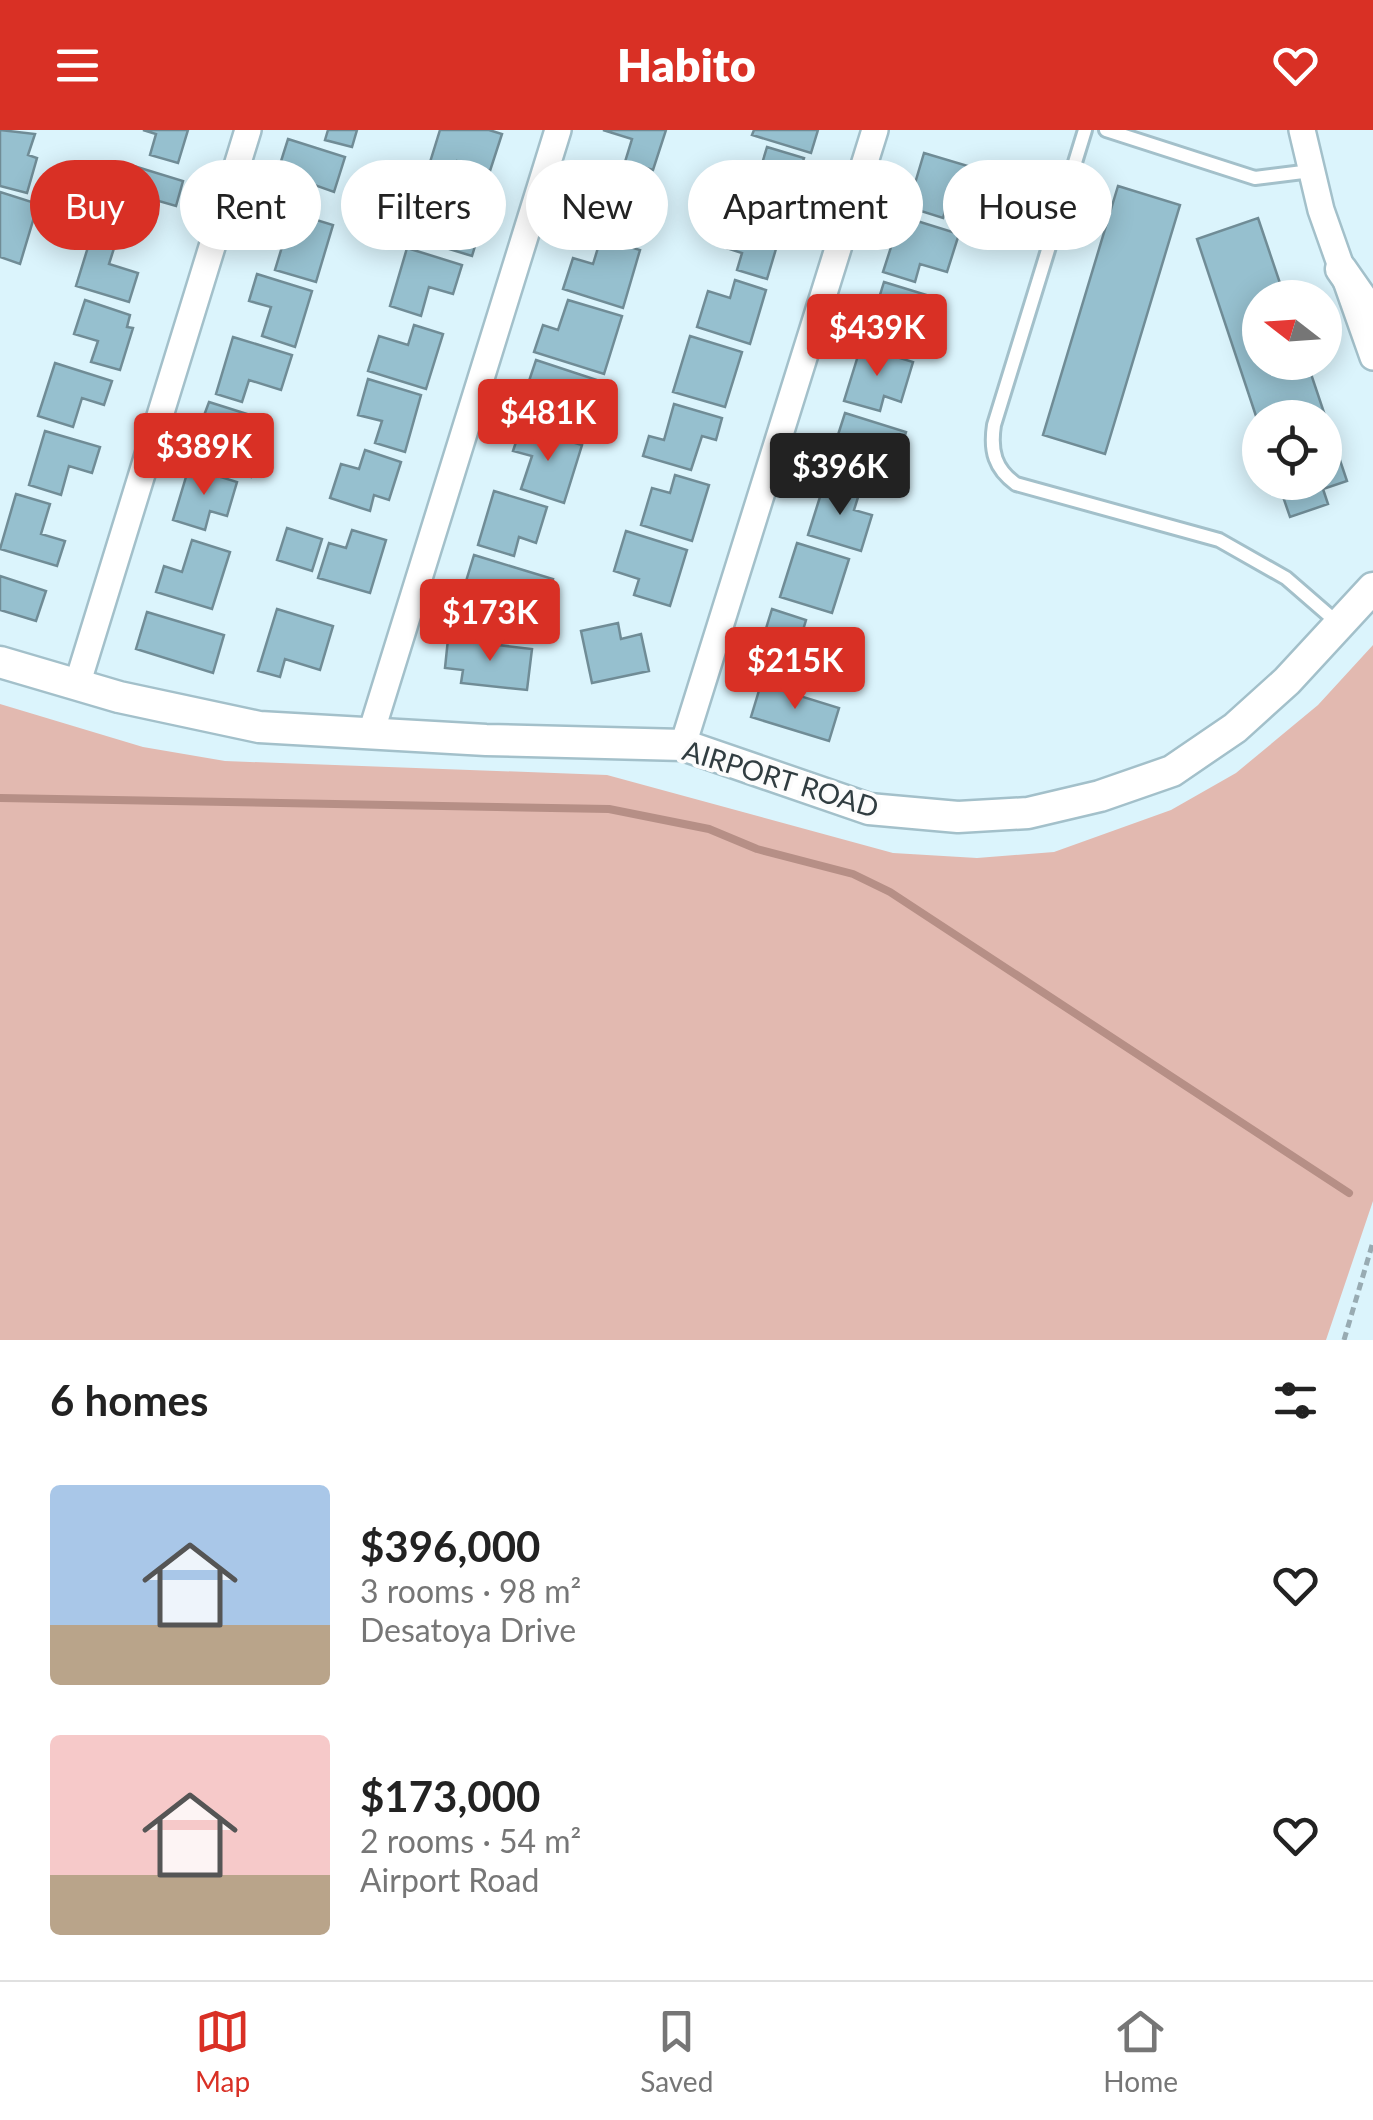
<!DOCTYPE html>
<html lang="en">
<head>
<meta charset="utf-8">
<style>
	:root { --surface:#fff; --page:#f6f6f6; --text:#222; --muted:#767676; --line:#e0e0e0; --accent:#d93025 }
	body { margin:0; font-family:Lato,sans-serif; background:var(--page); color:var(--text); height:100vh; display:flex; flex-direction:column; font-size:38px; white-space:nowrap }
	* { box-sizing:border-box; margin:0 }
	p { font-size:32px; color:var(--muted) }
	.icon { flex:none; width:55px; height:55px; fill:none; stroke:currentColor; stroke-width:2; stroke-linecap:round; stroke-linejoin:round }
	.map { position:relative; height:1210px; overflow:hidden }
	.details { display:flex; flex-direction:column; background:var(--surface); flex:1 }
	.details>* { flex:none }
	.hud { position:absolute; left:30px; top:30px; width:1315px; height:90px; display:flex; gap:20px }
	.needle { width:65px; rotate:287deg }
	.controls { position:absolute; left:1242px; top:150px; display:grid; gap:20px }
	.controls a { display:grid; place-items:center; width:100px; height:100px; border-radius:50%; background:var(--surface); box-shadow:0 5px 25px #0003; font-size:50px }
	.price { position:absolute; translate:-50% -85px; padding:0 22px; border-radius:10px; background:var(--accent); color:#fff; font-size:32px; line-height:65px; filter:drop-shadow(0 2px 5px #0008) }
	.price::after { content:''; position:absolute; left:50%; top:60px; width:30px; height:22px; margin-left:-15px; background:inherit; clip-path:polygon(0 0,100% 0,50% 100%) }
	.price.on { background:#222; color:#fff }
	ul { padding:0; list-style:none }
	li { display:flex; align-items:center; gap:30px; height:250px; padding:0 50px }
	li span { display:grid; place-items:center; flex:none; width:280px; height:200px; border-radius:10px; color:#555 }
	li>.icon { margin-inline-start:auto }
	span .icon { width:120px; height:120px; fill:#fffc; stroke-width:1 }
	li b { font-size:42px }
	h2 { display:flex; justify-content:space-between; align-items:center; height:120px; padding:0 50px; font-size:42px }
	.tag { padding:0 35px; border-radius:45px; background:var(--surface); box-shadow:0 5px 25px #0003; font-size:35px; line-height:90px }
	.tag.on { background:var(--accent); color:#fff }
	header { display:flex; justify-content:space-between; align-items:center; height:130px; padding:0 50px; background:var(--accent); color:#fff; font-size:45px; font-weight:800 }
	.tabs { display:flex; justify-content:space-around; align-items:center; height:140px; border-top:2px solid var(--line); background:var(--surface); font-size:28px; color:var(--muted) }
	.tabs a { display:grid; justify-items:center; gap:5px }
	.tabs .on { color:var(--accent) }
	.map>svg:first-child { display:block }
	.green { fill:#e2b9b0 }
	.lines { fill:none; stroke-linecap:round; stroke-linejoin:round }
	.stream { stroke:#b68f86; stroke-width:8 }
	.building { fill:#96c0cf; stroke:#708c96; stroke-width:2.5 }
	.service-casing { stroke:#a3c0ca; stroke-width:18 }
	.minor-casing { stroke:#a3c0ca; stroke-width:30 }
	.tertiary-casing { stroke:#a3c0ca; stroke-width:35 }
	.path { stroke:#98abb2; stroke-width:5; stroke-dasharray:8 5; stroke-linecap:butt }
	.service { stroke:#fff; stroke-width:12 }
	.minor { stroke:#fff; stroke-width:25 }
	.tertiary { stroke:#fff; stroke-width:30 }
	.labels { text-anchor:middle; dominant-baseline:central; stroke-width:8; stroke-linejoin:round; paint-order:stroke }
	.street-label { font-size:28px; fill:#313d41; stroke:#fcfcfc }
</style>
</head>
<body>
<header><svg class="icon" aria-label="menu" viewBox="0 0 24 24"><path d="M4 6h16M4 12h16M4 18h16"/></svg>Habito<svg class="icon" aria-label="heart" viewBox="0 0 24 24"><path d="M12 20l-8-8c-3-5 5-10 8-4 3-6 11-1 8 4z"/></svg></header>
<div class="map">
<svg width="1373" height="1210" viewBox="0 0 1373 1210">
	<rect width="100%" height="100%" fill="#dbf4fc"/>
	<path class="green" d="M1373,515V1071L1326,1210H0V574L143,617L225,631L607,645L893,723L977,728L1054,722L1171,680L1236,643L1318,575Z"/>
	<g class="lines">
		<path class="stream" d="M0,668L609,679L709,699L757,719L853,744L890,762L1349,1063"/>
	</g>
	<path class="building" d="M0,0L35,4L28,25L37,28L27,63L0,56Z
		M143,0H188L178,33L150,25L156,4Z
		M328,0H357L352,17L325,10Z
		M440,0H489L502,4L490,41L457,31L452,49L427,42Z
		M603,0H666L653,40L625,32L632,9Z
		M754,0H818L811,23L752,5Z
		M288,9L345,27L334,62L312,54L304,78L270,66Z
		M767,17L804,28L787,83L733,66L744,32L761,37Z
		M924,23L978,39L967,76L948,71L943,88L908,77Z
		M124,33L183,51L176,76L152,69L143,97L108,86Z
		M596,33L649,49L639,84L614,77L608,98L579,90Z
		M1118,56L1180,75L1105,324L1043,305Z
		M439,58L488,73L472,126L426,112Z
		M0,62L38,74L20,134L0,127Z
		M726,74L784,92L767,149L737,140L742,123L714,114Z
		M274,77L333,95L316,152L275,140L285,107L266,101Z
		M901,86L959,104L947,142L920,134L915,152L883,142Z
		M1258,88L1285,168H1260V232H1307L1347,351L1323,359L1328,374L1290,387L1278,352H1325V288H1260V298L1197,109Z
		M92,104L116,112L109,134L138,143L129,172L76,156Z
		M601,108L640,120L623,178L563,159L573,128L593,134Z
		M407,118L462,135L453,164L429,157L421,186L390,176Z
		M257,144L312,161L295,217L262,206L271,177L249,171Z
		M735,150L766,160L750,214L697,197L708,161L730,168Z
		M884,152L943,170L925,227L884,215L892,187L875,181Z
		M85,170L130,185L127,197L133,198L120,240L91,232L98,211L74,204Z
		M568,170L622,186L604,244L534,222L543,195L558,200Z
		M414,195L443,204L426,259L368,241L379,206L408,215Z
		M690,206L742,222L725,277L673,262Z
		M233,207L292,225L281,260L249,250L242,272L216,264Z
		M861,216L913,232L901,272L884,266L880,281L844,271Z
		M536,230L603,252L585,308L538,293L547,263L527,257Z
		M55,233L112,251L104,275L82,268L73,297L38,286Z
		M368,249L421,265L405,322L375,313L382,291L358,285Z
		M209,272L269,291L251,347L212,334L221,306L199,299Z
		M674,274L722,288L716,310L702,306L691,340L643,326L649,306L664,310Z
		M845,283L906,302L888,359L845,346L855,313L837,308Z
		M521,297L582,315L564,373L521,359L532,326L513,321Z
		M45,301L100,317L92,343L69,336L61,365L29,355Z
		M365,320L401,332L389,370L374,365L370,381L330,368L341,334L359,339Z
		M189,337L237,352L227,386L210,381L205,400L173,390Z
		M675,345L709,355L692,411L641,395L652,358L670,363Z
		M825,351L860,361L854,380L872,385L861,421L808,405Z
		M494,361L547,377L536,413L519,407L514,426L478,415Z
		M16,364L50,374L41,404L65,411L57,436L0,419Z
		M287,398L322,409L312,441L277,430Z
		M352,400L386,410L370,463L318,448L329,413L346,418Z
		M626,401L687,420L670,476L634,465L639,449L614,441Z
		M192,410L230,422L212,479L156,462L164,436L182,442Z
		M797,413L849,429L832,483L780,467Z
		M474,425L553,449L548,465L524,458L512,498L457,481Z
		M0,446L46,461L36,491L0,480Z
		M277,479L333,496L320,540L285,529L280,547L258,541Z
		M772,479L806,490L801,507L818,513L808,547L756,531Z
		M147,482L224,505L213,543L136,519Z
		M618,493L621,509L641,504L649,541L592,553L581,501Z
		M448,509L532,519L527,560L461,553L463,540L445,538Z
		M761,554L839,578L829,611L751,587Z"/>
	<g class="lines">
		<g class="service-casing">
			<path id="service" d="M1085,0L994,295C990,321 995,339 1016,354L1219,410L1286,448L1339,494
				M1106,0L1255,48L1311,41"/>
		</g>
		<g class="minor-casing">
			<path id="minor" d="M1302,0L1321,80L1373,227
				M77,555L248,0
				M371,603L558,0
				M683,615L875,0"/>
		</g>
		<g class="tertiary-casing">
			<path id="tertiary" d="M1341,139L1373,185
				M0,532L119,567L259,597L486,610L683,615L869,679L958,687L1028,683L1100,666L1172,641L1235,598L1287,551L1373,458"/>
		</g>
		<path class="path" d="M1344,1210L1373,1112"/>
		<use href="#service" class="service"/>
		<use href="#minor" class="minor"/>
		<use href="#tertiary" class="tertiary"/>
	</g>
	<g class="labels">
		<g class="street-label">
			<text transform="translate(781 648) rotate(17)">AIRPORT ROAD</text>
		</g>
	</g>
</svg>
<div class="controls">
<a><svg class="needle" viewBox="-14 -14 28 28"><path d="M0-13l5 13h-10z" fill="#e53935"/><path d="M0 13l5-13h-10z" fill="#767676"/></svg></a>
<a><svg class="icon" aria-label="locate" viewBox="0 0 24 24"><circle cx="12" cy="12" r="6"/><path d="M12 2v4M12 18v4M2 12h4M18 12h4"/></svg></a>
</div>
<b class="price" style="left:877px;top:249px">$439K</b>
<b class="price" style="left:548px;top:334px">$481K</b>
<b class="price" style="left:204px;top:368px">$389K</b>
<b class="price on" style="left:840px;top:388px">$396K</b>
<b class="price" style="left:490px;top:534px">$173K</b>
<b class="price" style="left:795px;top:582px">$215K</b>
<div class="hud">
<a class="tag on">Buy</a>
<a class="tag">Rent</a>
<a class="tag">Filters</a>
<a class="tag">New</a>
<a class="tag">Apartment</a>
<a class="tag">House</a>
</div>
</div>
<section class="details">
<h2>6 homes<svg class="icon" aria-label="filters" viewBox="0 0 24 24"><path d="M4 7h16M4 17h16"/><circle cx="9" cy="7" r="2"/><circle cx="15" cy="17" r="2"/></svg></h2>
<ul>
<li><span style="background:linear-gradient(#a9c7e8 70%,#b9a48a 0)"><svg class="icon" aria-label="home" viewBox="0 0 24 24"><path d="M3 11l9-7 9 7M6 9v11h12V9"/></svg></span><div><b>$396,000</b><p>3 rooms · 98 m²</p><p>Desatoya Drive</p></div><svg class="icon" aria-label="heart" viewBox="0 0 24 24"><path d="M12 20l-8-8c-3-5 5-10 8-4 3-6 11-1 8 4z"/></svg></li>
<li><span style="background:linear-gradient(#f6c9c9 70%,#b9a48a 0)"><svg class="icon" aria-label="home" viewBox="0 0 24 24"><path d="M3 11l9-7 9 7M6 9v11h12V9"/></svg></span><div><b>$173,000</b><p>2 rooms · 54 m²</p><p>Airport Road</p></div><svg class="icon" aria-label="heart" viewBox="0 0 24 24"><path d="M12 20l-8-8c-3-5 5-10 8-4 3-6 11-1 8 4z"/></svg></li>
</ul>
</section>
<nav class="tabs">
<a class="on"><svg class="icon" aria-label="map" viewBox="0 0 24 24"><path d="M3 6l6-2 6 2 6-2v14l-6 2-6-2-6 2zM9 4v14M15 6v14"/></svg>Map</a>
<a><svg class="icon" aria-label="saved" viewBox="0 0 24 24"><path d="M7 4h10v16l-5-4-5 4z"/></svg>Saved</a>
<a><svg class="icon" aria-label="home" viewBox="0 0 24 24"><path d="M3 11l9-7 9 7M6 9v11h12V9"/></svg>Home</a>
</nav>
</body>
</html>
